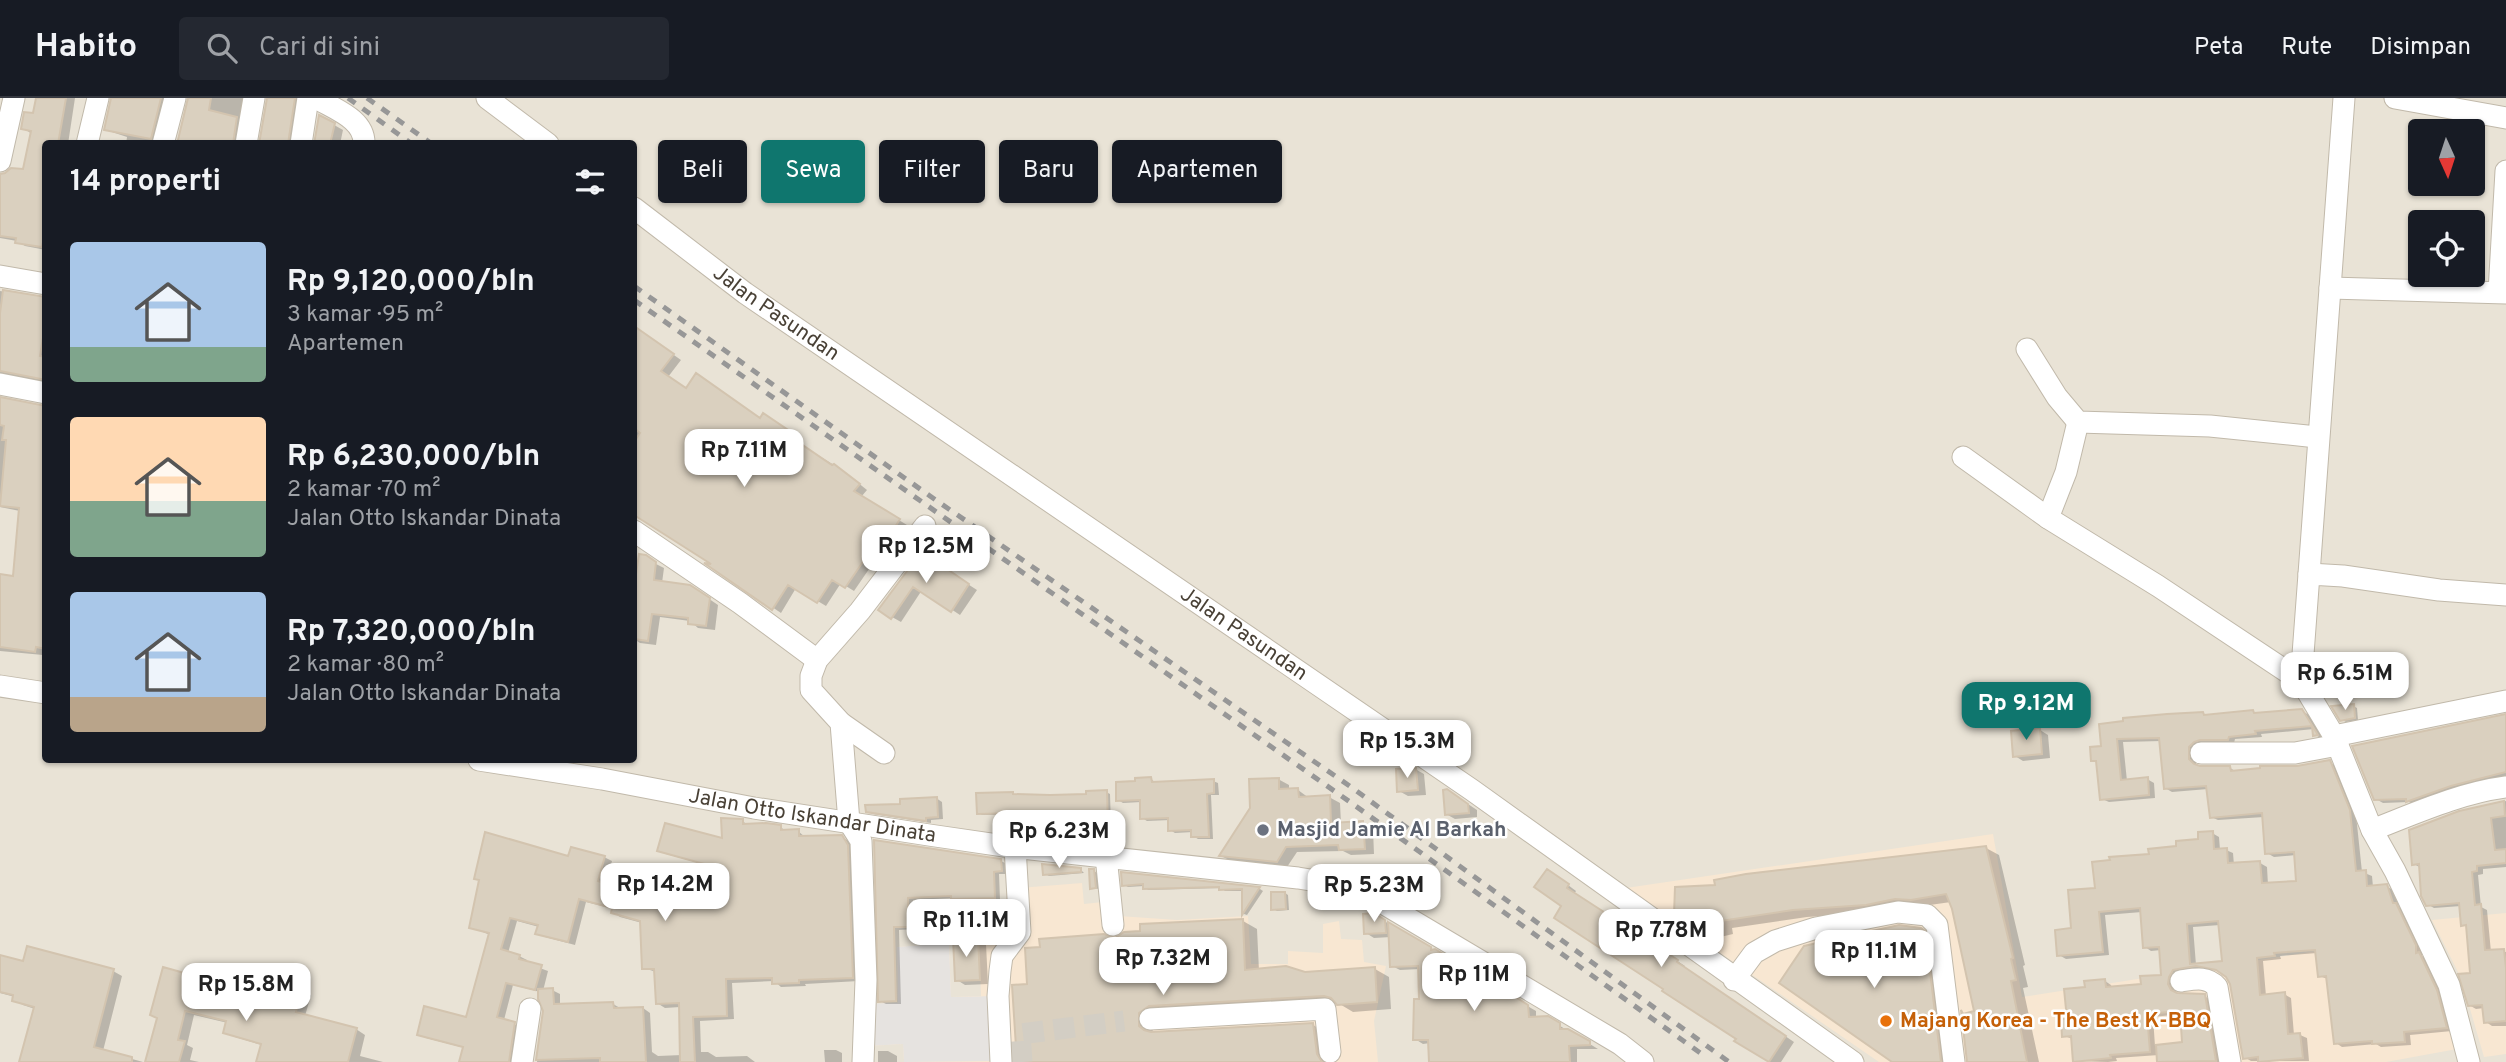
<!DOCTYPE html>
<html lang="id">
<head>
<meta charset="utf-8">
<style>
	:root { --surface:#171b24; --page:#242831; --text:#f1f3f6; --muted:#9ea1a6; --line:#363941; --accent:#0f766e }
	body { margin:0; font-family:Overpass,sans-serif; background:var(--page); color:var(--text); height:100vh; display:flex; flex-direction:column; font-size:26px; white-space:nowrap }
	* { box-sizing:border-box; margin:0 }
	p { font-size:23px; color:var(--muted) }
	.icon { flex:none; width:38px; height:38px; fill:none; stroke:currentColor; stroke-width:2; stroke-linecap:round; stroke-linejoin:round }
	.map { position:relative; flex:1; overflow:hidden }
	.details { position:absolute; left:42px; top:42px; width:595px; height:623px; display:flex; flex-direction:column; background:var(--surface); border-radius:7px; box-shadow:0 2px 5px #0004 }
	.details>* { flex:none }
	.top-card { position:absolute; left:658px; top:42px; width:665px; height:63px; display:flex; gap:14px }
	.needle { width:46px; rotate:177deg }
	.fabs { position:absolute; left:2408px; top:21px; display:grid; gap:14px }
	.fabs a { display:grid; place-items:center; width:77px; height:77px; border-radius:7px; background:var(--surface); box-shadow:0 2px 5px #0004; font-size:35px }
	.price { position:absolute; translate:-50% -60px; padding:0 16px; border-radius:14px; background:#fff; color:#222; font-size:23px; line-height:46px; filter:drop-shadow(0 2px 4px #0008) }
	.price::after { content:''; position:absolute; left:50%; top:42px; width:21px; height:16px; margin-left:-10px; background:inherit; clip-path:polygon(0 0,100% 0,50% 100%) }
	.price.on { background:var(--accent); color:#fff }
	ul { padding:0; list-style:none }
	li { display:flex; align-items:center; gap:21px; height:175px; padding:0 28px }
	li span { display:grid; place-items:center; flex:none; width:196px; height:140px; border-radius:7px; color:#555 }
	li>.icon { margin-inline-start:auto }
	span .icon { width:84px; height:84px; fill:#fffc; stroke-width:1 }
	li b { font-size:30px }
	h2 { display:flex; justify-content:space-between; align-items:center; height:84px; padding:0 28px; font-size:30px }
	.tag { padding:0 24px; border-radius:7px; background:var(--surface); box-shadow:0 2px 5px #0004; font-size:24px; line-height:63px }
	.tag.on { background:var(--accent); color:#fff }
	header { display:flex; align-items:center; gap:42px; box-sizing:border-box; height:98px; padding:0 35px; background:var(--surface); border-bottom:2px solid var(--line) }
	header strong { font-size:33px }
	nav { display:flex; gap:38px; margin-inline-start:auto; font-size:24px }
	.search { width:490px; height:63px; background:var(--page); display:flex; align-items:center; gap:18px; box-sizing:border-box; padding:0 24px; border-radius:7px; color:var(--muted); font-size:26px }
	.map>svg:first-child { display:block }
	.residential { fill:#e9e3d6; fill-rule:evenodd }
	.commercial { fill:#f8e7d2 }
	.parking { fill:#e6e3e0 }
	.shadow { fill:#0003; fill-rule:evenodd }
	.building { fill:#dad0bf; stroke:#d3c4af; stroke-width:2; fill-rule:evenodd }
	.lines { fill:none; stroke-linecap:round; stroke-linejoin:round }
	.minor-tunnel { stroke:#d3cec4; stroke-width:21; stroke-dasharray:21 10; stroke-linecap:butt }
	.minor-casing { stroke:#c1b9aa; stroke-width:23 }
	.minor { stroke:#fff; stroke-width:21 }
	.rail { stroke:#979797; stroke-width:5; stroke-dasharray:9 9; stroke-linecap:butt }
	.worship-dot { fill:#6b7280; stroke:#fff; stroke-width:2.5 }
	.food-dot { fill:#e8710a; stroke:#fff; stroke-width:2.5 }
	.labels { text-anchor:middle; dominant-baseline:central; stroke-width:5; stroke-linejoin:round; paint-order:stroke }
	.street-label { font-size:21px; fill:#494136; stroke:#fff }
	.worship-label { font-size:21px; font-weight:bold; fill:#5b616d; stroke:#fff; text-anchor:start }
	.food-label { font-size:21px; font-weight:bold; fill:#c56008; stroke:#fff; text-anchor:start }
</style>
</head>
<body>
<header>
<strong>Habito</strong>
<div class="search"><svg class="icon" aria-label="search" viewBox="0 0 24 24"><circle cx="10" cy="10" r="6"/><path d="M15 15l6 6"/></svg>Cari di sini</div>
<nav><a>Peta</a><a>Rute</a><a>Disimpan</a></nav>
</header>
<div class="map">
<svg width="2506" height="964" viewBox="0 0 2506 964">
	<rect width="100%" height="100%" fill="#f5f1e8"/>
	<path class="residential" d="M0,0H2506V964H0ZM2420,33H2473V86H2420ZM46,46H634V662H46ZM2420,124H2473V177H2420Z"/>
	<path class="commercial" d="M1993,736L2022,899L2419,837L2450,907L2457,951L2386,964H1879L1626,790Z
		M1082,785L1084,806L1103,804L1119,818L1177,822L1248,818L1251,866H1288V853L1323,855V826L1339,823L1341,841L1362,842L1364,864L1386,868L1374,923L1378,964H904L903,946L869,948L898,905L897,849L949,845L951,899L981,898L979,843L1008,828L1006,791Z
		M2506,815V956L2484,959L2461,880L2432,822Z"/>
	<path class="parking" d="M949,845L951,899L998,898L992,963L904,964L903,946L869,948L870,906L898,905L897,849Z"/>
	<path class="shadow" d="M38,0H75L68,46H46V152L25,148L17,143L0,140V77L24,73L32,36L23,30L35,17Z
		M121,0H171L160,46H126L127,39L106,32Z
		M189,0H251L243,46H178Z
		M268,0H305L296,46H261Z
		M320,19L343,32L340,46H315Z
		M0,193L46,201V284L6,277L0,280Z
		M634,229L681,262L668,279L687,292L761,322H772L798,340L795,343L842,372L867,392L861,399L907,427L899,440L895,438L883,457L880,455L854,493L841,485L826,508L796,490L781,515L711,468L719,469L634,412Z
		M0,301L46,309V553H44L43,557L0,553V493L14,480L20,413L0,409Z
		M926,451L939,459L935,465L977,492L960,517L922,492L901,524L892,519Z
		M640,458L664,470L662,485L699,494L718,507L715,532L698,530L690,523L660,519L656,547L640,545L634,541Z
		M2353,608L2357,610L2358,622L2346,624L2342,622Z
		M2302,613L2309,617L2323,641L2315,637L2314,631L2261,636L2262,639L2235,641L2234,645L2196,653V666L2198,669L2230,670L2237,674L2297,670L2329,664L2336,668L2356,717L2362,774L2372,778L2373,789L2386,788L2393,792L2399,809L2402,811L2422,852V858L2426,860L2443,897L2452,933L2410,937L2411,947L2381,949L2376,946L2342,949L2336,945L2328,881L2319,878L2317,855L2280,858L2281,861L2263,863L2266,898L2284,896L2291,900L2294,937H2300L2307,940L2309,963H2251L2244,959L2231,885L2224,875L2217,872L2186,873L2174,889L2178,897L2204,898L2211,902L2222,964H2159V957L2116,960L2117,963L2108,964L2075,963L2073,941L2064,938L2069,922L2087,890L2105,883L2111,887L2112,890L2143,888L2163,878L2161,852L2151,853L2145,849L2142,814L2105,817L2109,857L2066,861L2059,857L2097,792L2150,758L2200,743L2212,735L2219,739L2220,752H2226L2233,755L2234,767L2260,765L2267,769L2268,787L2298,784L2296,757L2274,759L2267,755L2264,719L2218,722L2211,719L2208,691L2172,694L2165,690L2161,643L2123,644L2127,683L2147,681L2154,685L2155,700L2109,704L2102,701L2098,665L2093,662L2103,649L2101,627L2203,616L2208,619L2253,614L2257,617ZM2220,827L2223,864L2196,867L2193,829ZM2182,916L2184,946L2155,948L2153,919Z
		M2506,618V680L2414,707L2409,704L2383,705L2376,701Z
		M2040,632L2048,637L2050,660L2023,663L2015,658Z
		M1415,671L1424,676L1426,697L1408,698L1399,693Z
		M1151,681L1156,685L1213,683L1218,685L1219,697H1211L1213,741H1198L1193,738V734L1175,735L1170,732V722L1147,723L1142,720L1141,704L1123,705L1118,702Z
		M1278,681L1289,687V692H1298L1309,700L1329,699L1340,705L1341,726L1363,725L1373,731L1374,756L1351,757L1343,753L1297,754L1287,769L1231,763L1221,758Z
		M1106,694L1110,696L1111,728L1093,729L1090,726V722H1027L1023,720V716L982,717L979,715L1013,695L1017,698L1088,697Z
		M1456,698L1477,712V719L1455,721L1446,716Z
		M936,700L942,704L943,721L931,722V725L873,716L867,713Z
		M2506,703V769L2483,771V776L2478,777L2481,809L2487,812L2491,854H2506V928H2492L2486,924L2484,910L2476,911L2469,907L2472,877L2468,829L2463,827L2461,808L2434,810L2427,806L2421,770L2414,766L2459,715Z
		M742,723L750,728L780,729L788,734L798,733L805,739H841L849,743L855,752L859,883L805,886L806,888L781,889L774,883L732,885L734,921L700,923L701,954H708L716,959L747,958L755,964H537L545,913L540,894L513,887L504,922L521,929L516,964H461L465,950L426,940L419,936L467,921L490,837L471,829L480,783L476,780L569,761L604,759L612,763L605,787L643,796L669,795L676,799L711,798L710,768L666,756L659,752L724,742ZM586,804L614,811L613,814L620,819L642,825L644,870L656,874L657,905L665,910L680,909L682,957L658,958L652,954L650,915L643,910H620L613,906L560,908V896L552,892L543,893L548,873L526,865L527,862L519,858L508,855L517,823L539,829L537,835L545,839L575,847Z
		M876,744L1001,763L1007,766V776H999L1000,802L959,803L955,800L913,802L915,831L899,832L901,906H886L880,903Z
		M1986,750L1999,757L2025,867L2023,868L2028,889L2023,890L2039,964H1968L1963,915L1966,917L1976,914L1951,804L1880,814L1807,819L1732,830L1733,836L1716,840L1676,816L1716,788Z
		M1080,771L1084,775L1049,778L1045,776Z
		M1094,773L1097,775L1099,791L1092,790Z
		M1123,776L1260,791L1263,793L1247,817L1244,816L1243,793H1225L1221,790L1148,792L1144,788L1128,789L1124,787Z
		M1556,778L1576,793L1574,796L1685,868L1684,870L1794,944L1781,964H1769L1664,892L1665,890L1564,808Z
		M1285,795L1288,797L1289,812L1277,813L1273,811Z
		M1374,817L1536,913V921L1547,920L1598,951H1577V964H1431L1430,945L1423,946L1415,941L1421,903L1420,871L1400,872L1392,868L1391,839L1374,840L1366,835Z
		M1243,823L1257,831L1259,873L1305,876L1375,871L1389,879L1391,911L1353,914L1338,905L1164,915L1152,924L1153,936L1313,927L1327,935L1331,964H1015L1029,888L1114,842Z
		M1920,831L1939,842L1957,964H1895Z
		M978,841L986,846L988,886L965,887L957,882Z
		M0,859L24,865L113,873L122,878L103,953L143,964H26L35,911L23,907L14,902L15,899L0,895Z
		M194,879L203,885L202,890L270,906L302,892L311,897L305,918L356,931L365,937L360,958L383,964H258L262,947L235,939L225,934L228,925L194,917L187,947L193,950L190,962L199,964H147Z
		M824,952H836L842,955V964H825Z
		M878,953H888L897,958V964H878Z"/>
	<path class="building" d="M36,0H66L58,46H46V130L42,149L15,145L16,140L0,138V76L5,75L11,70L23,71L31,33L21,31L24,14L33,15Z
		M111,0H161L151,41L104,32Z
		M188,0H211L209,12L237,19L233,46H177Z
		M267,0H295L288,46H259Z
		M319,17L335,25L330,46H314Z
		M3,192L46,199V222L40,258L46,259V282L0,273V215Z
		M634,228L674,256L661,273L686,290L696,275L760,320L763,315L791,334L788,337L832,367L834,366L860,386L854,393L900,421L890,437L886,434L874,454L871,452L845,490L832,482L817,505L788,487L772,512L704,465L711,466L634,417V344L640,335L634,330Z
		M0,299L46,308V551L36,549L35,554L0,549V476L13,478L19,410L0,408L6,342H2L4,328L0,327Z
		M925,449L931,453L928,458L969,486L951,514L913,489L891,521L878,512Z
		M639,456L646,457L656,464L654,482L690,487L710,500L706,528L688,526V520L652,516L648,543L634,541L636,489H634Z
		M2354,606L2355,620L2340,623L2331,608Z
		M2302,611L2318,637L2313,638L2312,628L2255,633L2256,636L2229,639L2228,642H2200L2194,644L2189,649V661L2194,666L2200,668H2230L2231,673L2260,670V668H2297L2330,662L2350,712L2356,773L2366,772L2367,788L2387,786L2393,805H2396L2416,847V855L2419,854L2437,892L2447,930L2404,934L2405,944L2372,946V943L2334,946L2326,878L2318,879L2315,852L2274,855L2275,858L2257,860L2260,897L2285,894L2288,936L2300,935L2303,960L2258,964V959L2243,961L2230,886L2226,879L2216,872L2196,868L2173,872L2169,879L2168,886L2171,892L2177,895L2205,896L2216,963L2157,964L2156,947L2182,944L2180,913L2147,916L2150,954L2110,957L2111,960L2073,964L2071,938L2062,939L2061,921H2067L2064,891L2085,889L2084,883L2105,881L2106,889L2141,886L2140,878L2161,877L2159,849L2143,850L2140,810L2099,814L2103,854L2057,858L2055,832L2071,830L2068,792L2095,790L2092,764L2110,762L2109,759L2149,756L2148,751L2176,748V743L2198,741V734L2213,733L2214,751L2227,750L2228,765L2260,763L2262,785L2296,783L2294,754L2265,756L2262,715L2210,720L2206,688L2164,691L2159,640L2117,641L2121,682L2148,679L2149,697L2100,702L2096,663H2091L2090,649L2101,648L2099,626L2123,623V620L2167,616L2203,614L2204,617L2253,612L2254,615ZM2218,823L2222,863L2190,866L2187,826Z
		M2506,616V674L2451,688L2406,704V701L2374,702L2352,648Z
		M2040,630L2042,656L2013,659L2011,633Z
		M1416,670L1418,692L1397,694L1396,671Z
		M1151,679L1152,684L1214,681V695L1207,696L1209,739H1191V732L1168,733V720L1140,721V702L1116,703V684L1135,683V680Z
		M1279,680V691L1298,690L1299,699L1330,697L1331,725L1363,723L1365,751L1339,752L1338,747L1286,749L1277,764L1219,758L1250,710L1249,681Z
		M1447,691L1468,706L1469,715L1445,717L1443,692Z
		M1107,692L1108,727H1088V721H1021V715L977,716L976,695L1013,694V696L1050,697L1086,696V693Z
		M937,699L938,719L926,720V723L866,714L865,707L900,706V701Z
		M2504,703L2505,718L2491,720L2495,752L2506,751V765L2477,768V773L2472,774L2475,807L2481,806L2485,852L2504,851L2506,870V923L2484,925L2482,907L2468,908L2458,876L2470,875L2466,827L2461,828L2459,805L2426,808L2421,798L2419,766L2412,767L2409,732L2459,713Z
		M721,720L743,721V726L766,725L781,727V732L799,731V738L842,737L848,747L853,880L799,882V885L772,886V880L726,881L727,918L693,919L695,964H680L679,905L656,906L654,871H642L640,823L611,815L612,810L579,801L568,844L535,836L538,827L510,820L501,851L520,857L519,861L542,867L535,892L506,885L497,919L515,924L509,964H459L463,949L417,937L424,908L466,919L489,835L469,830L479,782L474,781L485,734L568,758L571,749L605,758L598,783L643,795L670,794V798L709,796L708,767L657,753L665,725L722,740Z
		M874,742L1001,761L1002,773L994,774L995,800L951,801V798L908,800L909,829H894L896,903L878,904Z
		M1986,748L2013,860L2011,861L2016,882L2011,883L2027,964H1967L1961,912L1963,916L1974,913L1952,811L1946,796L1911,802L1895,801L1866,807L1793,812L1720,823V829L1701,833L1674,817L1675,789L1715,787L1714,782L1746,776Z
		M1042,766L1081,770V774L1043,777Z
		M1089,771H1094L1096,790L1090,791Z
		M1547,771L1569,786L1567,790L1678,862L1677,864L1786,938L1769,964L1734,943L1736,941L1662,893L1663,891L1554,820L1561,808L1534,789Z
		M1121,774L1260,789L1242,817V791L1219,792V789L1143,791V786L1122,788Z
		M1271,794H1285L1286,811L1271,812Z
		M1374,815L1385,822L1386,835L1364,836L1363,816Z
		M1243,821L1245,872L1286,868L1305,874L1375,869L1377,904L1337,907L1331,900L1324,898L1149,908L1139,915V928L1144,932L1151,934L1313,925L1317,956L1322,964H1014L1013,949H1016L1012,887L1027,886L1025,850L1040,849L1039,841L1104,836L1115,840L1124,834L1140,833V826Z
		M1388,824L1431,849V852L1435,851L1463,868V872H1469L1486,882L1487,887L1494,886L1504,892V896H1511L1528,907L1529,919L1548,918L1560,925V931H1568L1590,943V947L1569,948L1570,964H1429L1428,942H1413L1414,901H1419L1418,868L1390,869Z
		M1899,827L1921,830L1925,833L1941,964H1892L1779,885L1804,848Z
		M978,839L980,882L955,883L953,840Z
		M27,848L114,871L94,949L132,959V964H19L34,909L12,903L13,897L0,894V857L23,863Z
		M163,869L195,878L193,886L269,904L274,883L302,891L296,914L357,930L348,964H256L261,946L223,935L226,923L185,913L178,942L185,943L179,964H145L157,920L150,917Z
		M553,890L554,906L613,904L614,910L643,909L646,964H600V960L536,962L543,913L538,901V891Z"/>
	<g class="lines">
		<path class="minor-tunnel" d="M1022,964L1020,936L1124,923"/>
		<g class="minor-casing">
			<g id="minor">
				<path d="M316,0C334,11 365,21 364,46"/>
				<path d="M487,0L548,46"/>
				<path d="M2395,0L2506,20"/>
				<path d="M87,46L98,0"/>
				<path d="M163,46L175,0"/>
				<path d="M246,46L254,0"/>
				<path d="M301,46L308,0"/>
				<path d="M0,63L14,0"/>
				<path id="s1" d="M634,110L745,195L1472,692L1853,964"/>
				<path d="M0,178L46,186"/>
				<path d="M2330,190L2506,195"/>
				<path d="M2499,194L2506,73"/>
				<path d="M2027,251L2057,299L2078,324L2210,328L2317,339"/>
				<path d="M0,286L46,295"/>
				<path d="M1963,359L2048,420L2158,488L2301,583L2334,638L2372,732L2395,773L2449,887L2469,964"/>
				<path d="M2048,420L2066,374L2078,324"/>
				<path d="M634,433L740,505L817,562"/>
				<path d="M2309,476L2344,0"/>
				<path d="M2301,583L2309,476L2343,478L2439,492L2506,497"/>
				<path d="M0,588L46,595"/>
				<path d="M841,625L884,655"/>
				<path d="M2334,638L2506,603"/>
				<path d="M2201,655H2295L2338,647"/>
				<path id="s2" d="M479,662L602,681L754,710L929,737L1011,749L1298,780L1347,788L1376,801L1620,946L1643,964"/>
				<path d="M2372,732C2416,715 2460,695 2506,689"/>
				<path d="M1106,758L1113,827"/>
				<path d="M1734,882L1754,855L1775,843L1816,830L1898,814L1927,817L1937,827L1954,964"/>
				<path d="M2181,883C2195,881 2207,878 2217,889L2230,964"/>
				<path d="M1150,921L1325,911L1330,954"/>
				<path d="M522,964L530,911"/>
				<path d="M863,964L866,882L861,743L849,724L841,625L811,592V578L817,562L860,513L925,428"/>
				<path d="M1001,964L998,898L1000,873L1002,858L1020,834L1015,749"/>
			</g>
		</g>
		<use href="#minor" class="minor"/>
		<path class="rail" d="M348,0L412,46
			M367,0L432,46
			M634,188L930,398L1351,689L1729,964
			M634,202L1350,704L1703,957"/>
	</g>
	<circle class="worship-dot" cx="1263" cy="732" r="7"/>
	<circle class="food-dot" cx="1886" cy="923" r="7"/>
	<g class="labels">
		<g class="street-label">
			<text stroke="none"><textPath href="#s1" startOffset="177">Jalan Pasundan</textPath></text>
			<text stroke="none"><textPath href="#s1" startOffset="744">Jalan Pasundan</textPath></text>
			<text stroke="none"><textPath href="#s2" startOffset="338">Jalan Otto Iskandar Dinata</textPath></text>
		</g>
		<g class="worship-label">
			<text x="1277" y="732">Masjid Jamie Al Barkah</text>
		</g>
		<g class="food-label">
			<text x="1900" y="923">Majang Korea - The Best K-BBQ</text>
		</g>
	</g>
</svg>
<div class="fabs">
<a><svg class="needle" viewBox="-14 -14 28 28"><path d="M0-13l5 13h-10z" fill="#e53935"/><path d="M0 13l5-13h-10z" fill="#9ea1a6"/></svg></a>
<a><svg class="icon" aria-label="locate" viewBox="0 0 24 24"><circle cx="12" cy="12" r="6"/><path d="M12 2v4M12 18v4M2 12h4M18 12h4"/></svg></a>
</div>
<b class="price" style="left:744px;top:391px">Rp 7.11M</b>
<b class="price" style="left:926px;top:487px">Rp 12.5M</b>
<b class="price" style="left:2345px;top:614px">Rp 6.51M</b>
<b class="price on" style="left:2026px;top:644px">Rp 9.12M</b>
<b class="price" style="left:1407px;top:682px">Rp 15.3M</b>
<b class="price" style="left:1059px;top:772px">Rp 6.23M</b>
<b class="price" style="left:665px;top:825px">Rp 14.2M</b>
<b class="price" style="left:1374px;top:826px">Rp 5.23M</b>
<b class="price" style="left:966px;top:861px">Rp 11.1M</b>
<b class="price" style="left:1661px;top:871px">Rp 7.78M</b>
<b class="price" style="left:1874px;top:892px">Rp 11.1M</b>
<b class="price" style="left:1163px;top:899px">Rp 7.32M</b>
<b class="price" style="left:1474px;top:915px">Rp 11M</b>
<b class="price" style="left:246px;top:925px">Rp 15.8M</b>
<div class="top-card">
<a class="tag">Beli</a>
<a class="tag on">Sewa</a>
<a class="tag">Filter</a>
<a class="tag">Baru</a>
<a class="tag">Apartemen</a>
</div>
<section class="details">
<h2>14 properti<svg class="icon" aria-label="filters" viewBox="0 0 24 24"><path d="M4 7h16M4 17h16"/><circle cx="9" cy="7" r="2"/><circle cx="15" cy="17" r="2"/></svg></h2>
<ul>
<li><span style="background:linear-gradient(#a9c7e8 75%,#7fa58c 0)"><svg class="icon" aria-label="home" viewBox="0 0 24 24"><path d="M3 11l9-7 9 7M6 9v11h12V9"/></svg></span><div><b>Rp 9,120,000/bln</b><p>3 kamar · 95 m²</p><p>Apartemen</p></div></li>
<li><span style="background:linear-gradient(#ffd9b3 60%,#7fa58c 0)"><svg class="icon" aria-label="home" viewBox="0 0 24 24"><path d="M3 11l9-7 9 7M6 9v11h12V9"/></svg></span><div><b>Rp 6,230,000/bln</b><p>2 kamar · 70 m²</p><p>Jalan Otto Iskandar Dinata</p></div></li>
<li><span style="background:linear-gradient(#a9c7e8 75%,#b9a48a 0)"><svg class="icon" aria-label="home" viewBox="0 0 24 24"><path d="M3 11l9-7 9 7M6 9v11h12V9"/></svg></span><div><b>Rp 7,320,000/bln</b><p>2 kamar · 80 m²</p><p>Jalan Otto Iskandar Dinata</p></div></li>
</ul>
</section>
</div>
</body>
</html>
